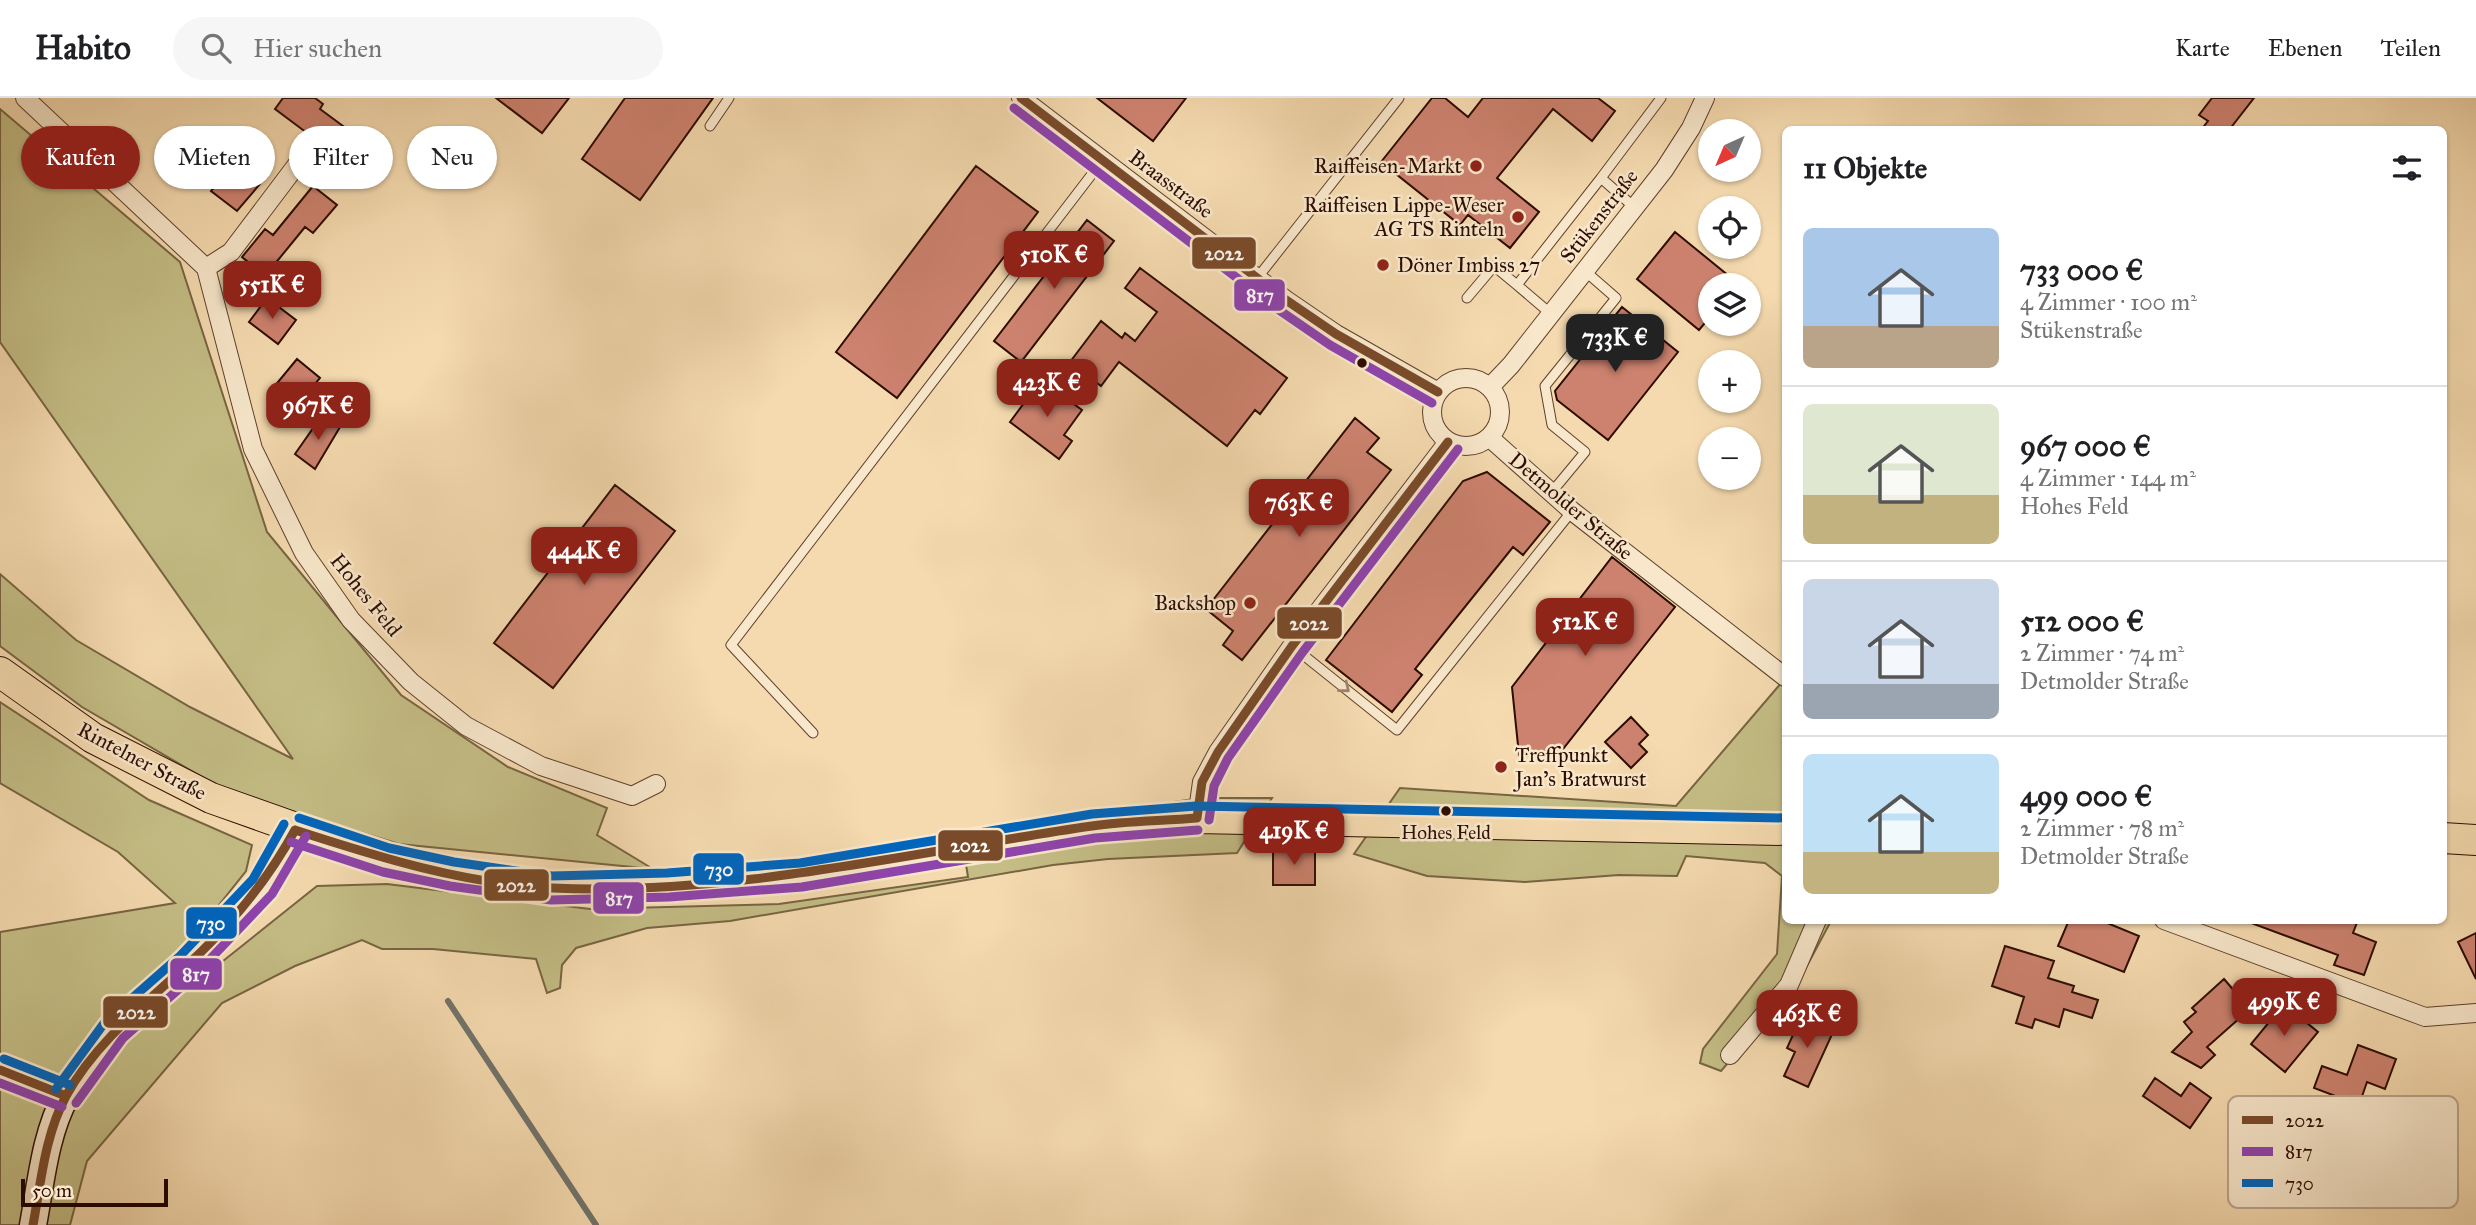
<!DOCTYPE html>
<html lang="de">
<head>
<meta charset="utf-8">
<style>
	:root { --surface:#fff; --page:#f6f6f6; --text:#202124; --muted:#757577; --line:#e0e0e0; --accent:#8f2418 }
	body { margin:0; font-family:"IM FELL Great Primer",serif; background:var(--page); color:var(--text); height:100vh; display:flex; flex-direction:column; font-size:26px; white-space:nowrap }
	* { box-sizing:border-box; margin:0 }
	p { font-size:23px; color:var(--muted) }
	.icon { flex:none; width:38px; height:38px; fill:none; stroke:currentColor; stroke-width:2; stroke-linecap:round; stroke-linejoin:round }
	.map { position:relative; flex:1; overflow:hidden }
	.details { position:absolute; left:1782px; top:28px; width:665px; height:798px; display:flex; flex-direction:column; background:var(--surface); border-radius:10px; box-shadow:0 2px 5px #0004 }
	.details>* { flex:none }
	.banner { position:absolute; left:21px; top:28px; width:665px; height:63px; display:flex; gap:14px }
	.needle { width:46px; rotate:224deg }
	.controls { position:absolute; left:1698px; top:21px; display:grid; gap:14px }
	.controls a { display:grid; place-items:center; width:63px; height:63px; border-radius:50%; background:var(--surface); box-shadow:0 2px 5px #0004; font-size:35px }
	.scale { position:absolute; left:21px; bottom:18px; width:147px; box-sizing:border-box; padding-left:7px; border:4px solid #2d0c00; border-top:0; font-size:19px; line-height:24px; white-space:nowrap; color:#2d0c00; -webkit-text-stroke:5px #f8e7cb; paint-order:stroke }
	.price { position:absolute; translate:-50% -60px; padding:0 16px; border-radius:14px; background:var(--accent); color:#fff; font-size:23px; line-height:46px; filter:drop-shadow(0 2px 4px #0008) }
	.price::after { content:''; position:absolute; left:50%; top:42px; width:21px; height:16px; margin-left:-10px; background:inherit; clip-path:polygon(0 0,100% 0,50% 100%) }
	.price.active { background:#222; color:#fff }
	ul { padding:0; list-style:none }
	li { display:flex; align-items:center; gap:21px; height:175px; padding:0 21px }
	li+li { border-top:2px solid var(--line) }
	li span { display:grid; place-items:center; flex:none; width:196px; height:140px; border-radius:10px; color:#555 }
	li>.icon { margin-inline-start:auto }
	span .icon { width:84px; height:84px; fill:#fffc; stroke-width:1 }
	li b { font-size:30px }
	h2 { display:flex; justify-content:space-between; align-items:center; height:84px; padding:0 21px; font-size:30px }
	.tag { padding:0 24px; border-radius:32px; background:var(--surface); box-shadow:0 2px 5px #0004; font-size:24px; line-height:63px }
	.tag.active { background:var(--accent); color:#fff }
	header { display:flex; align-items:center; gap:42px; box-sizing:border-box; height:98px; padding:0 35px; background:var(--surface); border-bottom:2px solid var(--line) }
	header strong { font-size:33px }
	nav { display:flex; gap:38px; margin-inline-start:auto; font-size:24px }
	.search { width:490px; height:63px; background:var(--page); display:flex; align-items:center; gap:18px; box-sizing:border-box; padding:0 24px; border-radius:38px; color:var(--muted); font-size:26px }
	.map>svg:first-child { display:block }
	.green { fill:#c4bd85; stroke:#786442; stroke-width:2 }
	.lines { fill:none; stroke-linecap:round; stroke-linejoin:round }
	.stream { stroke:#71746b; stroke-width:6 }
	.building { fill:#cd826f; stroke:#2d0c00; stroke-width:2 }
	.service-casing { stroke:#5f402c; stroke-width:11 }
	.minor-casing { stroke:#5f402c; stroke-width:20 }
	.secondary-casing { stroke:#2d0c00; stroke-width:29 }
	.primary-casing { stroke:#2d0c00; stroke-width:32 }
	.service { stroke:#f8e7cb; stroke-width:9 }
	.minor { stroke:#f8e7cb; stroke-width:18 }
	.secondary { stroke:#f8e7cb; stroke-width:26 }
	.primary { stroke:#f5daaf; stroke-width:30 }
	.bus-1-casing { stroke:#f8e7cb; stroke-width:14 }
	.bus-2-casing { stroke:#f8e7cb; stroke-width:14 }
	.bus-3-casing { stroke:#f8e7cb; stroke-width:14 }
	.bus-1 { stroke:#7a4b2a; stroke-width:9 }
	.bus-2 { stroke:#8e44ad; stroke-width:9 }
	.bus-3 { stroke:#0065bd; stroke-width:9 }
	.oneway { stroke:#9d8470 }
	.poi-dot { fill:#8f2418; stroke:#f8e7cb; stroke-width:2.5 }
	.bus-dot { fill:#2d0c00; stroke:#f8e7cb; stroke-width:2.5 }
	.labels { text-anchor:middle; dominant-baseline:central; stroke-width:5; stroke-linejoin:round; paint-order:stroke }
	.bus-label { font-size:19px; fill:#2d0c00; stroke:#f8e7cb }
	.poi-label { font-size:21px; fill:#2d0c00; stroke:#f8e7cb; text-anchor:end }
	.street-label { font-size:21px; fill:#2d0c00; stroke:#f8e7cb }
	.key { fill:#f8e7cb; stroke:#bba58e; stroke-width:2 }
	.key-label { font-size:19px; fill:#2d0c00 }
	.line-badge { stroke:#f8e7cb; stroke-width:2.5 }
	.badge-label { font-size:19px; text-anchor:middle; font-weight:bold; fill:#fff }
</style>
</head>
<body>
<header>
<strong>Habito</strong>
<div class="search"><svg class="icon" aria-label="search" viewBox="0 0 24 24"><circle cx="10" cy="10" r="6"/><path d="M15 15l6 6"/></svg>Hier suchen</div>
<nav><a>Karte</a><a>Ebenen</a><a>Teilen</a></nav>
</header>
<div class="map">
<svg width="2476" height="1127" viewBox="0 0 2476 1127">
	<rect width="100%" height="100%" fill="#f5daaf"/>
	<filter id="stains"><feTurbulence type="fractalNoise" baseFrequency=".00286" numOctaves="4"/><feColorMatrix values="0 0 0 0 .2 0 0 0 0 .09 0 0 0 0 .02 0 0 0 .5 -.17"/></filter>
	<radialGradient id="worn" r=".72"><stop offset=".6" stop-color="#630" stop-opacity="0"/><stop offset="1" stop-color="#630" stop-opacity=".3"/></radialGradient>
	<path class="green" d="M0,11L180,164L267,434L401,597L508,669L607,710L597,737L653,771L399,746L226,693L82,609L0,548V476L76,542L190,609L293,661L0,244Z
		M1782,584L1785,586V822L1831,823L1800,881L1721,973L1700,965L1703,951L1777,856L1782,778L1765,765L1686,758L1677,778L1619,777L1525,784L1427,778L1354,756L1400,690L1676,708Z
		M0,604L149,702L252,747L246,773L192,841L208,875L317,788L387,786L590,811L779,806L968,779L961,735L1201,700H1272L1237,755L1108,761L1053,767L730,823L647,830L576,850L562,867L560,890L547,895L536,861L433,851H382L362,842L295,868L222,905L87,1063L70,1127H0V834L175,805L118,754L0,685Z"/>
	<g class="lines">
		<path class="stream" d="M448,903L596,1127"/>
	</g>
	<path class="building" d="M283,0H315L323,6L320,11L370,48L350,74L322,53L325,45L321,35L315,33L307,35L275,11Z
		M496,0H569L542,35Z
		M625,0H713L640,102L582,61Z
		M1097,0H1186L1153,43Z
		M1432,0H1445L1468,19L1483,0H1598L1615,13L1592,43L1553,11L1497,80L1539,114L1510,150L1468,117L1460,127L1381,64Z
		M2212,0H2254L2229,32H2201L2208,23L2199,17Z
		M234,65L260,86L237,113L211,93Z
		M976,68L1038,114L897,300L836,254Z
		M313,88L337,107L313,135L305,129L265,178L242,159L265,131L273,137Z
		M1087,122L1114,143L1021,264L994,243Z
		M1675,134L1740,187H1710V219L1699,232L1637,181Z
		M1140,170L1287,280L1260,316L1255,312L1227,348L1119,264L1101,288L1070,264L1101,223L1122,240L1125,235L1135,243L1157,214L1125,190Z
		M267,200L296,222L278,246L249,224Z
		M1622,209L1678,254L1608,342L1557,302L1555,293Z
		M297,261L320,280L297,308L273,290Z
		M1041,282L1082,312L1064,337L1072,343L1059,361L1010,324Z
		M323,316L340,329L315,371L295,356Z
		M1355,320L1379,340L1367,354L1391,372L1242,562L1223,547L1233,533L1206,511Z
		M1487,374L1550,424L1523,457L1513,449L1415,571L1422,577L1392,614L1326,562L1463,383Z
		M615,387L675,433L553,590L494,545Z
		M1612,459L1675,509L1563,651L1519,657L1512,589Z
		M1631,619L1648,637L1639,646L1647,654L1631,670L1605,644Z
		M1273,752H1315V787H1273Z
		M2069,822H2100L2139,838L2124,874L2058,848Z
		M2252,822H2358L2353,835L2376,844L2364,877L2334,867L2338,857L2251,825Z
		M2476,835V881L2458,844Z
		M2005,848L2054,863L2048,880L2074,888L2072,894L2098,902L2092,920L2064,911L2059,929L2035,921L2032,930L2016,925L2024,899L1992,888Z
		M2224,881L2250,911L2207,949L2215,957L2201,970L2172,954L2192,934L2184,924L2196,914L2192,910Z
		M2284,906L2318,934L2285,974L2251,946Z
		M1802,917L1834,932L1808,989L1784,978L1795,954L1787,950Z
		M2358,947L2396,961L2385,991L2367,984L2359,1007L2314,990L2322,968L2347,977Z
		M2155,980L2181,998L2190,985L2211,1000L2190,1030L2143,998Z"/>
	<g class="lines">
		<g class="service-casing">
			<path id="service" d="M710,28L729,0
				M1634,109L1601,80L1661,0
				M1258,179L1399,0
				M1517,187L1551,216
				M1467,200L1494,168L1517,187L1601,80
				M1551,395L1585,354L1552,327L1545,288L1616,200L1585,173
				M1292,548L1397,632L1572,413
				M813,635L731,547L1102,63"/>
		</g>
		<g class="minor-casing">
			<path id="minor" d="M25,0L206,170L253,351L304,455L351,522L411,584L466,628L541,668L632,698L656,686
				M1021,0L1286,202L1336,236L1438,294
				M206,170L231,154L314,44
				M1432 314a34 34 0 1 1 68 0a34 34 0 1 1-68 0Z
				M1490,289L1511,267L1664,72L1691,30L1705,0
				M1490,340L1572,413L1785,579
				M1197,720L1202,684L1218,654L1292,548L1448,344
				M2164,822L2425,919L2476,915
				M1730,957L1789,887L1817,822
				M0,972L66,998"/>
		</g>
		<g class="secondary-casing">
			<path id="secondary" d="M33,1127C41,1085 45,1036 66,998C95,945 143,909 185,869C229,829 268,785 295,732"/>
		</g>
		<g class="primary-casing">
			<path id="primary" d="M0,574L93,640L211,700L386,762L452,776L551,790L668,787L801,777L1094,728L1197,720L1785,732
				M2443,740L2476,742"/>
		</g>
		<use href="#service" class="service"/>
		<use href="#minor" class="minor"/>
		<use href="#secondary" class="secondary"/>
		<use href="#primary" class="primary"/>
		<g class="bus-1-casing">
			<path id="bus-1" d="M1021,0L1286,202L1336,236L1438,294
				M1197,720L1202,684L1218,654L1292,548L1448,344
				M295,732C378,759 464,786 552,790C734,798 912,754 1092,728C1126,723 1162,723 1197,720
				M0,972L66,998
				M33,1127C41,1084 45,1037 66,998C98,940 154,899 201,854C238,818 270,778 295,732"/>
		</g>
		<g class="bus-2-casing">
			<path id="bus-2" d="M1014,10L1279,212L1330,247L1432,305
				M1209,722L1214,688L1228,660L1302,555L1458,351
				M291,744L383,774L450,788L551,802L669,799L802,789L1095,740L1198,732
				M0,985L62,1009
				M76,1005L123,940L196,876L272,796L306,738"/>
		</g>
		<g class="bus-3-casing">
			<path id="bus-3" d="M299,720L389,750L454,764L552,778L667,775L800,765L1092,716L1196,708L1785,720
				M4,961L70,987
				M56,991L105,924L179,859L253,781L284,726"/>
		</g>
		<use href="#bus-1" class="bus-1"/>
		<use href="#bus-2" class="bus-2"/>
		<use href="#bus-3" class="bus-3"/>
	</g>
	<defs><path id="oneway-chevron" d="M-2-3.5L2.5 0L-2 3.5" fill="none" stroke-width="1.6" stroke-linecap="round" stroke-linejoin="round" transform="scale(1.75)"/></defs>
	<use class="oneway" href="#oneway-chevron" transform="translate(1345 590) rotate(39)"/>
	<g class="poi-dot">
		<circle cx="1476" cy="68" r="7"/>
		<circle cx="1518" cy="119" r="7"/>
		<circle cx="1383" cy="167" r="7"/>
		<circle cx="1250" cy="505" r="7"/>
		<circle cx="1501" cy="669" r="7"/>
	</g>
	<g class="bus-dot">
		<circle cx="1362" cy="265" r="6"/>
		<circle cx="1446" cy="713" r="6"/>
	</g>
	<g class="labels">
		<g class="bus-label">
			<text x="1446" y="734">Hohes Feld</text>
		</g>
		<g class="poi-label">
			<text x="1462" y="68">Raiffeisen-Markt</text>
			<text x="1504" y="107">Raiffeisen Lippe-Weser<tspan x="1504" dy="24">AG TS Rinteln</tspan></text>
			<text x="1397" y="167" text-anchor="start">Döner Imbiss 27</text>
			<text x="1236" y="505">Backshop</text>
			<text x="1515" y="657" text-anchor="start">Treffpunkt<tspan x="1515" dy="24">Jan's Bratwurst</tspan></text>
		</g>
		<g class="street-label">
			<text transform="translate(1171 86) rotate(37)">Braasstraße</text>
			<text transform="translate(1599 118) rotate(-52)">Stükenstraße</text>
			<text transform="translate(1571 408) rotate(40)">Detmolder Straße</text>
			<text transform="translate(366 497) rotate(51)">Hohes Feld</text>
			<text transform="translate(142 663) rotate(28)">Rintelner Straße</text>
		</g>
	</g>
	<rect x="2228" y="998" width="230" height="112" rx="10" class="key"/>
	<rect x="2242" y="1018" width="31" height="8" fill="#7a4b2a"/>
	<rect x="2242" y="1049" width="31" height="9" fill="#8e44ad"/>
	<rect x="2242" y="1081" width="31" height="8" fill="#0065bd"/>
	<g class="key-label">
		<text x="2285" y="1029">2022</text>
		<text x="2285" y="1060">817</text>
		<text x="2285" y="1092">730</text>
	</g>
	<g class="line-badge">
		<rect x="1191" y="138" width="66" height="34" rx="7" fill="#7a4b2a"/>
		<rect x="1233" y="180" width="53" height="34" rx="7" fill="#8e44ad"/>
		<rect x="1276" y="508" width="67" height="34" rx="7" fill="#7a4b2a"/>
		<rect x="937" y="731" width="67" height="33" rx="7" fill="#7a4b2a"/>
		<rect x="692" y="754" width="53" height="34" rx="7" fill="#0065bd"/>
		<rect x="483" y="770" width="67" height="34" rx="7" fill="#7a4b2a"/>
		<rect x="592" y="783" width="53" height="34" rx="7" fill="#8e44ad"/>
		<rect x="185" y="808" width="53" height="34" rx="7" fill="#0065bd"/>
		<rect x="169" y="859" width="54" height="34" rx="7" fill="#8e44ad"/>
		<rect x="102" y="897" width="67" height="34" rx="7" fill="#7a4b2a"/>
	</g>
	<g class="badge-label">
		<text x="1224" y="162">2022</text>
		<text x="1260" y="204">817</text>
		<text x="1309" y="532">2022</text>
		<text x="970" y="754">2022</text>
		<text x="719" y="778">730</text>
		<text x="516" y="794">2022</text>
		<text x="619" y="807">817</text>
		<text x="211" y="832">730</text>
		<text x="196" y="883">817</text>
		<text x="136" y="921">2022</text>
	</g>
	<rect width="100%" height="100%" filter="url(#stains)"/>
	<rect width="100%" height="100%" fill="url(#worn)"/>
</svg>
<div class="controls">
<a><svg class="needle" viewBox="-14 -14 28 28"><path d="M0-13l5 13h-10z" fill="#e53935"/><path d="M0 13l5-13h-10z" fill="#757577"/></svg></a>
<a><svg class="icon" aria-label="locate" viewBox="0 0 24 24"><circle cx="12" cy="12" r="6"/><path d="M12 2v4M12 18v4M2 12h4M18 12h4"/></svg></a>
<a><svg class="icon" aria-label="layers" viewBox="0 0 24 24"><path d="M12 4l9 5-9 5-9-5zM3 14l9 5 9-5"/></svg></a>
<a>+</a>
<a>−</a>
</div>
<div class="scale">50 m</div>
<b class="price" style="left:1054px;top:193px">510K €</b>
<b class="price" style="left:272px;top:223px">551K €</b>
<b class="price active" style="left:1615px;top:276px">733K €</b>
<b class="price" style="left:1047px;top:321px">423K €</b>
<b class="price" style="left:318px;top:344px">967K €</b>
<b class="price" style="left:1299px;top:441px">763K €</b>
<b class="price" style="left:584px;top:489px">444K €</b>
<b class="price" style="left:1585px;top:560px">512K €</b>
<b class="price" style="left:1294px;top:769px">419K €</b>
<b class="price" style="left:2284px;top:940px">499K €</b>
<b class="price" style="left:1807px;top:952px">463K €</b>
<div class="banner">
<a class="tag active">Kaufen</a>
<a class="tag">Mieten</a>
<a class="tag">Filter</a>
<a class="tag">Neu</a>
</div>
<section class="details">
<h2>11 Objekte<svg class="icon" aria-label="filters" viewBox="0 0 24 24"><path d="M4 7h16M4 17h16"/><circle cx="9" cy="7" r="2"/><circle cx="15" cy="17" r="2"/></svg></h2>
<ul>
<li><span style="background:linear-gradient(#a9c7e8 70%,#b9a48a 0)"><svg class="icon" aria-label="home" viewBox="0 0 24 24"><path d="M3 11l9-7 9 7M6 9v11h12V9"/></svg></span><div><b>733 000 €</b><p>4 Zimmer · 100 m²</p><p>Stükenstraße</p></div></li>
<li><span style="background:linear-gradient(#dfe7d0 65%,#c2b280 0)"><svg class="icon" aria-label="home" viewBox="0 0 24 24"><path d="M3 11l9-7 9 7M6 9v11h12V9"/></svg></span><div><b>967 000 €</b><p>4 Zimmer · 144 m²</p><p>Hohes Feld</p></div></li>
<li><span style="background:linear-gradient(#c9d6e8 75%,#9aa5b1 0)"><svg class="icon" aria-label="home" viewBox="0 0 24 24"><path d="M3 11l9-7 9 7M6 9v11h12V9"/></svg></span><div><b>512 000 €</b><p>2 Zimmer · 74 m²</p><p>Detmolder Straße</p></div></li>
<li><span style="background:linear-gradient(#bfe0f5 70%,#c2b280 0)"><svg class="icon" aria-label="home" viewBox="0 0 24 24"><path d="M3 11l9-7 9 7M6 9v11h12V9"/></svg></span><div><b>499 000 €</b><p>2 Zimmer · 78 m²</p><p>Detmolder Straße</p></div></li>
</ul>
</section>
</div>
</body>
</html>
